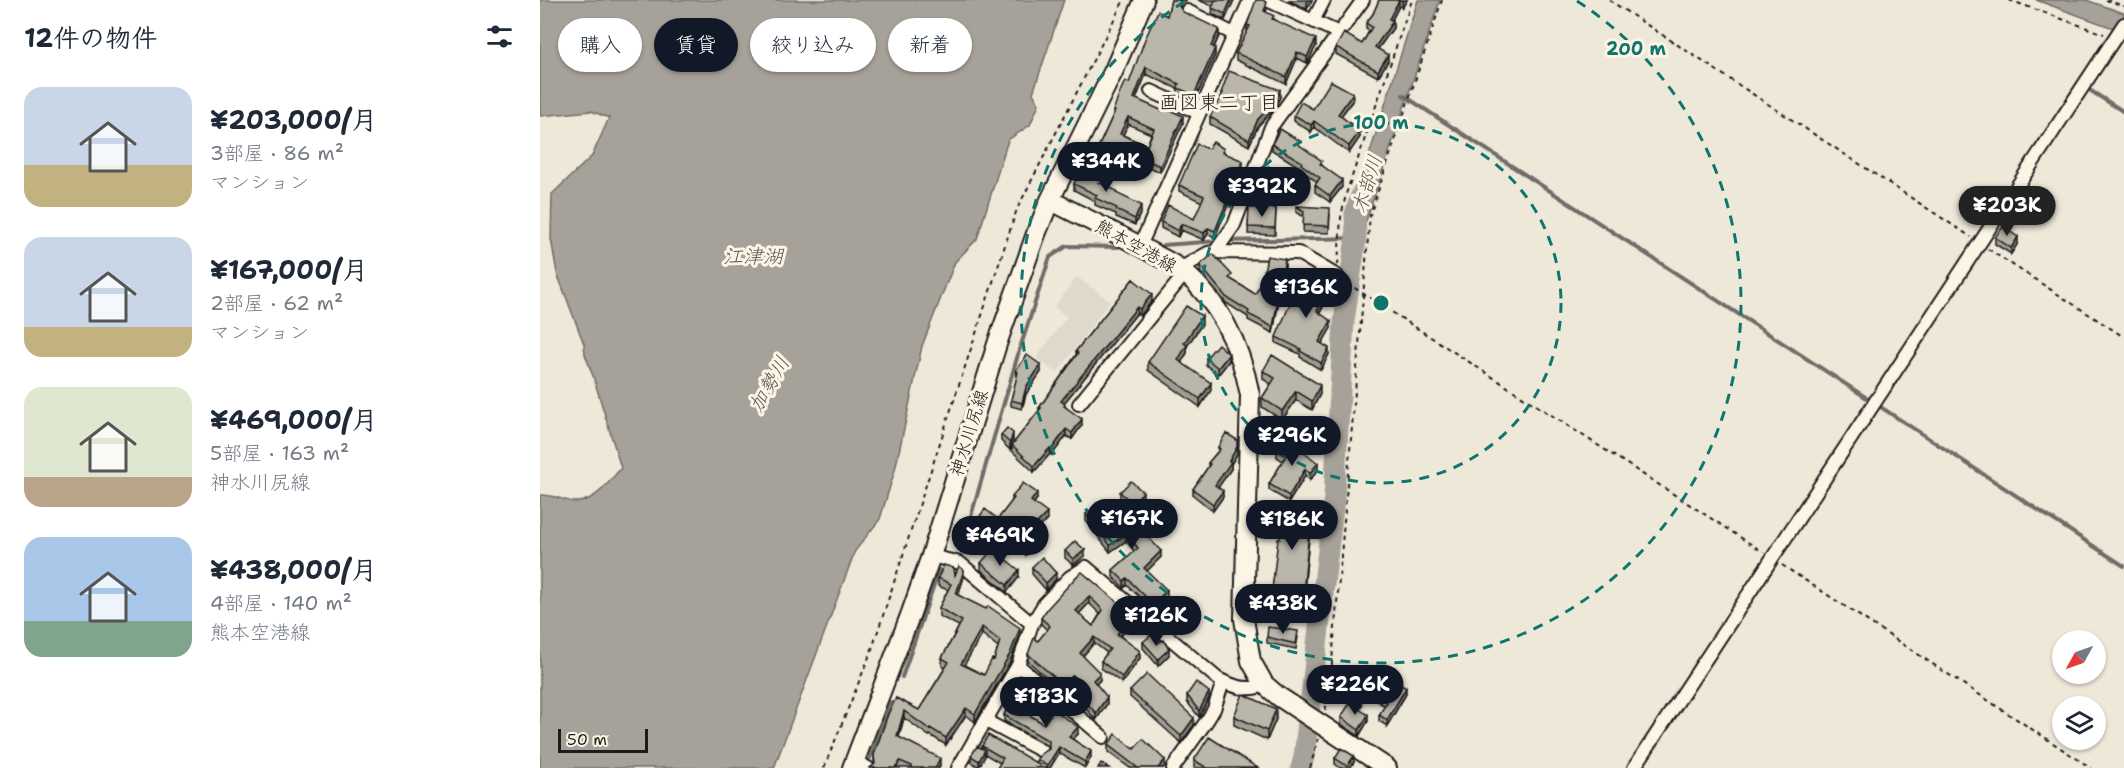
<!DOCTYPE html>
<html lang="ja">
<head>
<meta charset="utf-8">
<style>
	:root { --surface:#fff; --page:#f2f2f3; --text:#1f2937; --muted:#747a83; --accent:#111827 }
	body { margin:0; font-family:"Shantell Sans","Klee One",sans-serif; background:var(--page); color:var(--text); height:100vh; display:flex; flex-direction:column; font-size:22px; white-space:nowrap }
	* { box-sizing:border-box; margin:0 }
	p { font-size:20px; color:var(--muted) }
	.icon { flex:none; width:33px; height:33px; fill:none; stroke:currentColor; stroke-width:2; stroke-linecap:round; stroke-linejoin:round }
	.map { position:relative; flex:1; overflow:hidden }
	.sheet { display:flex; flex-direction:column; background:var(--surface); width:540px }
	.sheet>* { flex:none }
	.guide { position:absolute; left:18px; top:18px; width:570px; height:54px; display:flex; gap:12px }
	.needle { width:39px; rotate:230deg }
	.controls { position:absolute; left:1512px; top:630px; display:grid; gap:12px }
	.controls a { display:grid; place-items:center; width:54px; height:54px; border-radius:50%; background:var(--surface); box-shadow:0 2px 4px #0004; font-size:30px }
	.scale { position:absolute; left:18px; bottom:15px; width:90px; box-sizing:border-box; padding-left:6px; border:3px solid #1c1c1c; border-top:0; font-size:16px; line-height:21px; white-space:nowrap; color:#1c1c1c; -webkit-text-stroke:4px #fcf5e5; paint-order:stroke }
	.price { position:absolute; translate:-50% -51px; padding:0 14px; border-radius:21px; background:var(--accent); color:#fff; font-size:20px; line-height:39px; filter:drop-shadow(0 2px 3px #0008) }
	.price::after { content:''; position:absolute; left:50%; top:36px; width:18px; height:14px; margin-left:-9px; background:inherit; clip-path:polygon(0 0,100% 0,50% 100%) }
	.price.active { background:#222; color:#fff }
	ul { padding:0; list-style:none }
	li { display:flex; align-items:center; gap:18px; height:150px; padding:0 24px }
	li span { display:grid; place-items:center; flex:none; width:168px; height:120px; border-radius:18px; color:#555 }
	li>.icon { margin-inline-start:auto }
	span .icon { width:72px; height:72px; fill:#fffc; stroke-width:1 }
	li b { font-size:26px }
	h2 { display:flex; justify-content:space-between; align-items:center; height:72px; padding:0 24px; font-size:26px }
	.chip { padding:0 21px; border-radius:27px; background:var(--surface); box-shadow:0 2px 4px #0004; font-size:21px; line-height:54px }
	.chip.active { background:var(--accent); color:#fff }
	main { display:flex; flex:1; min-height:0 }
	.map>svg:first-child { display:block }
	.built { fill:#ded9cb }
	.water { fill:#a7a299; stroke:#6f6c67; stroke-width:1.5 }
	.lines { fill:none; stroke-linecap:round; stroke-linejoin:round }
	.stream { stroke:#6f6c67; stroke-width:4 }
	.river { stroke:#a7a299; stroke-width:21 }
	.street-casing { stroke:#1c1c1c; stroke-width:16 }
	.secondary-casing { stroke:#1c1c1c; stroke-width:22 }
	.path { stroke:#1c1c1c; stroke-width:2; stroke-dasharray:4.5 4.5; stroke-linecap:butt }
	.street { stroke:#fcf5e5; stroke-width:12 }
	.secondary { stroke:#fcf5e5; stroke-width:18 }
	.wall { fill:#a09d92; stroke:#1c1c1c; stroke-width:1.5; fill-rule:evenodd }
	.shaded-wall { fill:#827f77; stroke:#1c1c1c; stroke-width:1.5 }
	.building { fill:#bab6aa; stroke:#1c1c1c; stroke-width:1.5; fill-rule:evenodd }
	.ring { fill:none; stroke:#0f766e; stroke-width:3; stroke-dasharray:10 8 }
	.labels { text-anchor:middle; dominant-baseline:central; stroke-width:6; stroke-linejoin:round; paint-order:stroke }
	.street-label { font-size:18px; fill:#1c1c1c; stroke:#fcf5e5 }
	.neighbourhood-label { font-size:20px; fill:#1c1c1c; stroke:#fcf5e5 }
	.water-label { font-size:20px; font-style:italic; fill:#5b5854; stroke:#fcf5e5 }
	.centre { fill:#0f766e; stroke:#fcf5e5; stroke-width:3 }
	.ring-label { font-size:18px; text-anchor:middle; font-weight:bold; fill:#0f766e; stroke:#fcf5e5; stroke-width:6; stroke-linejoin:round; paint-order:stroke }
</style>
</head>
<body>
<main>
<section class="sheet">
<h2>12件の物件<svg class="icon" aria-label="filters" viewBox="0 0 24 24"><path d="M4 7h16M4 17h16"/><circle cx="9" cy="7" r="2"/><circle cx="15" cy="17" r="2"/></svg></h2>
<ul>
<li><span style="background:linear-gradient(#c9d6e8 65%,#c2b280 0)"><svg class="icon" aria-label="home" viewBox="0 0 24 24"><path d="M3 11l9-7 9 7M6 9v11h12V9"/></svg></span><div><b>¥203,000/月</b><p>3部屋 · 86 m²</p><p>マンション</p></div></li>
<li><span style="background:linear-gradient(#c9d6e8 75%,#c2b280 0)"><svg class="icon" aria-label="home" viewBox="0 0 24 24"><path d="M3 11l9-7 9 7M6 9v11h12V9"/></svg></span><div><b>¥167,000/月</b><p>2部屋 · 62 m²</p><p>マンション</p></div></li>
<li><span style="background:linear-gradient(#dfe7d0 75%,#b9a48a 0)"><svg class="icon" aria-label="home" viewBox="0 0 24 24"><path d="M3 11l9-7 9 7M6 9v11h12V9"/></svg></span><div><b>¥469,000/月</b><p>5部屋 · 163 m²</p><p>神水川尻線</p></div></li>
<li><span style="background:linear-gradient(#a9c7e8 70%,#7fa58c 0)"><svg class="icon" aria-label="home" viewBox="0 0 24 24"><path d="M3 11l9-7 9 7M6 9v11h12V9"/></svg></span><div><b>¥438,000/月</b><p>4部屋 · 140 m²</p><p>熊本空港線</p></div></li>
</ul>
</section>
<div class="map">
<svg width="1584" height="768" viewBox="0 0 1584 768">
	<rect width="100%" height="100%" fill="#eee8d9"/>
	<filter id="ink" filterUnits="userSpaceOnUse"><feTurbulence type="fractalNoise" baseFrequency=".0167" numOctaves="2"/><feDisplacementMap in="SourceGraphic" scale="12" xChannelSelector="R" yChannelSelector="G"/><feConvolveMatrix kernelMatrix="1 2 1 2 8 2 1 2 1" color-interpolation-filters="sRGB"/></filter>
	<g filter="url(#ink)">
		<path class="built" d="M537,277L570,301L517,373L496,358L527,317L514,307Z"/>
		<path class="water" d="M0,0H524L493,93L499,104L490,125L468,140L437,239L415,262L382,346L355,470L340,519L315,551L234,768H0V495C14,494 25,502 37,502C56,501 70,481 81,468L54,379L45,354L44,344L17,273L11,239L12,194L52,156L69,118L51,111L0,116Z
			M878,0H900L826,221L809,219Z
			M1496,0H1546L1584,13V32Z"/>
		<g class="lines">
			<path class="stream" d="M1551,91L1584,112
				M863,95L1584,566
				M686,241L816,238
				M623,245L679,241
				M422,547L479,351L510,257L527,246L578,247
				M362,677L399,570
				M330,758L351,702"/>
			<path class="river" d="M761,768L764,757L794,498L804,321L816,238L815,214L822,193"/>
			<g class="street-casing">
				<path id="street" d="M727,0L799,33
					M647,11L694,34
					M773,21L784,0
					M611,91L659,113
					M600,246L710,0
					M675,252L694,225L731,127L823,0
					M539,404L639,281L645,266L668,253L675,252L758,253L797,276
					M391,556L420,563L492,624
					M478,665L563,737
					M446,721L502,751
					M315,761L328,768
					M418,768L478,665L492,624L504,604L530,577L546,567L678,679C692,686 710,693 724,684
					M633,768L668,719L674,709L683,682
					M1094,768L1584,24"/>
			</g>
			<g class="secondary-casing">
				<path id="secondary" d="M510,200C544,218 579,234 612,253C623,259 635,264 644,272C681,304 701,348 710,395L704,619L711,661L724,684L738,696L847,768
					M312,768L371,613L391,556L458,341L496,234L510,200L574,70L604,0"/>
			</g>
			<path class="path" d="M1069,0L1431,237
				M1469,0L1564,34
				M1566,0L1584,6
				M1448,249L1584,337
				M798,265L801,217L806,194L872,0
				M807,283L1223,552
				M1242,565L1551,768
				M785,710L789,696L791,674L830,215L902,0
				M284,768L331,652L477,209L584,0
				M770,768L778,739"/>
			<use href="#street" class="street"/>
			<use href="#secondary" class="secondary"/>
		</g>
		<path class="wall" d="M631,0H646L645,3L640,7L643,12L679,36L674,48L675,55L654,102L638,94V89L606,74L596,99L643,123L620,172L575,153L572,160L558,154V148L573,115V111L627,16ZM588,124L611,134L607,146L583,135Z
			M658,0H694L685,20L672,14L673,6Z
			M748,0H772L767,9Z
			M839,0H867L862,8L859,6L852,20L853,28L838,49L848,61L838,77L796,54V47L822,44L829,31L826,29V23L833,14Z
			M727,9L726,12L734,19L776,46L767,63L757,58L746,84L696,60V53L707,32V25Z
			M681,93L740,97L734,109L718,126L709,146L670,124V117L681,97Z
			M813,100L801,116L820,137L809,153L774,127L771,132L754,121V115L773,109Z
			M732,144L760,146L782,165L802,187L790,202L775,192V185L777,182L761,170V168L732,150Z
			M668,149L684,152L703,168L675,237L668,234L664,240L641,230L638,237L621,228V222L654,219L662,202L639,191V185Z
			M552,175L559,183L577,194L601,212L595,225L576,217V214L555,205V201L534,190V184Z
			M718,182L753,189L742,204L718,189Z
			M756,206L790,214L789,233L763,232L764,217L756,212Z
			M709,208H736L735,235L708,234Z
			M1455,237L1478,243L1471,254L1455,244Z
			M660,265L692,280L715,294L745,266L733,333L708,320V317L686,303L660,272Z
			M593,279L612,301L600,316L597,313L524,403L525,406L542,425L532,439L526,436L512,455L510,454L494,472L472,451V445L499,411V408L536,355V351Z
			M789,296L780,313L791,328L781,344L789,354L781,370L760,357V354L736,343V337Z
			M662,324L647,346V353L641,362L671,390L660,407L608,370V362Z
			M666,358L689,361L678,375L666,365Z
			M476,370L501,372L486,394L482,409L471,406V400L477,377Z
			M723,371L780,394L772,410L756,400L742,420L722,407V398L731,384L723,379Z
			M461,435L473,440L470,450L461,441Z
			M697,440V454L691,464V469L678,487L683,497L673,511L653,495V489L668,467V463L678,451V447Z
			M737,450L778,470L770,480L765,476L749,502L729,490V484L743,461L737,457Z
			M580,492L603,498L592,510L580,498Z
			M472,497L497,499L494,503L507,520L492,534L496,544L486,555L465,535L457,545L435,530V523L458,519L472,501Z
			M546,514L594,532L621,527L609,538L621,557L607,571L627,597L613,610L587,585L584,588L573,577V570L594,551L586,541L570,552L546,521Z
			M771,518L763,600L732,597V590L740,539Z
			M525,551L545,556L533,565L525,558Z
			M441,563L479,577L467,592L441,570Z
			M492,567L516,579L506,590L492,574Z
			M415,575L424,577L418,595L480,635L470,662L435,722L426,715L406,745L390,735L389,736L364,718L359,737L400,765L399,768H330L334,765V755L356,698L379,710L405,668L402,666V658L419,626L399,616V608L408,590L398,586V578ZM442,634L458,647L454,660L444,675L424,665Z
			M537,576L581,612L579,614L587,628L581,636L600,658L582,683L561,668V661L567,653L554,643L543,656L560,680L556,684L567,704L556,720L540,702V696L544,692L533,682L523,692L488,661V654L498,641L507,630L501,624V618ZM549,603L560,614L553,626L539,614Z
			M727,637H758L756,649L727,643Z
			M603,642L629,655L618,666L603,648Z
			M823,686L866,694L847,726L839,721V715L845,706L823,692Z
			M590,691L654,725L641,743L590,697Z
			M476,692L490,695L481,710L504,724L538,734L533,739L551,757L545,768L519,753L510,768H500L460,763L445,754V756L439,767L431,762V756L442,748V746L497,763V759L509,749V747L464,721V715L468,707L465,705V698Z
			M647,695L669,698L659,717L647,702Z
			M823,704L820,709L828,721L819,736L801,724V717Z
			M694,716L736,719L727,740L694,725Z
			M568,745L594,749L625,766L623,768H590L568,752Z
			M795,758L814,762L810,768H800L795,764Z
			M654,760L718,768H654Z"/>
		<path class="shaded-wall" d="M640,0H646L645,3L640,7L639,6Z
			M691,0H694L685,20V14Z
			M768,0H772L767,9V3Z
			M859,0V6L849,25V19Z
			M863,0H867L862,8V1Z
			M853,21V28L835,53V47Z
			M679,29V36L671,53V46Z
			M776,39V46L767,63V57Z
			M675,48V55L654,102V95Z
			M757,52V58L746,84V77Z
			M848,55V61L838,77V71Z
			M606,67V74L594,104V98Z
			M740,90V97L734,109L718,126L709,146V140L718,119Z
			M813,93V100L798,120V114Z
			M643,116V123L620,172V166Z
			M588,117V124L580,141V134Z
			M774,121V127L771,132V125Z
			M820,131V137L809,153V146Z
			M575,146V153L572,160V154Z
			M703,161V168L675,237V231Z
			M802,180V187L790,202V196Z
			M753,182V189L742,204V197Z
			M601,205V212L595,225V219Z
			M641,224V230L638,237V231Z
			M668,228V234L664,240V233Z
			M1478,237V243L1471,254V248Z
			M745,259V266L733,333V327Z
			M789,289V296L777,317V311Z
			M612,294V301L600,316V309Z
			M597,307V313L521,407V401Z
			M662,316V324L647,346V353L638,368V360L644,343Z
			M791,321V328L779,349V342Z
			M789,348V354L781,370V363Z
			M689,354V361L678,375V368Z
			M501,365V372L486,394L482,409V403L486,387Z
			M671,383V390L660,407V399Z
			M780,385V394L772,410V401Z
			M756,391V400L742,420V411Z
			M542,419V425L532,439V433Z
			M526,429V436L512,455V449Z
			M473,433V440L470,450V443Z
			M697,447V454L691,464V469L675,492V485Z
			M510,448V454L494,472V466Z
			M778,463V470L770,480V473Z
			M765,469V476L749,502V496Z
			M683,491V497L673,511V504Z
			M603,492V498L592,510V503Z
			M497,493V499L491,507V501Z
			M771,511V518L763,600V594Z
			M507,513V520L489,538V531Z
			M621,521V527L606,541V535Z
			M465,529V535L457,545V539Z
			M586,534V541L570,552V545Z
			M496,538V544L486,555V548Z
			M545,550V556L533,565V559Z
			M621,551V557L604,574V568Z
			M424,570V577L416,601V594Z
			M479,570V577L467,592V585Z
			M516,573V579L506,590V583Z
			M587,578V585L584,588V581Z
			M627,590V597L613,610V604Z
			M549,596V603L536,617V611Z
			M581,605V612L575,618V611Z
			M587,622V628L577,640V634Z
			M442,627V634L421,671V664Z
			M480,628V635L470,662L435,722V714Z
			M554,637V643L540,659V653Z
			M629,649V655L618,666V659Z
			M600,651V658L582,683V677Z
			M560,673V680L553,687V680Z
			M533,675V682L523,692V685Z
			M866,688V694L847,726V720Z
			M490,689V695L478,714V708Z
			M669,692V698L659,717V711Z
			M567,697V704L556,720V713Z
			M426,708V715L406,745V738Z
			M736,709V719L727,740V731Z
			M364,711V718L357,743V736Z
			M828,715V721L819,736V730Z
			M654,718V725L641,743V736Z
			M538,727V734L529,744V737Z
			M519,747V753L510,768H507V766Z
			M445,750V756L439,767V761Z
			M551,751V757L545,768V762Z
			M814,756V762L810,768H807V766Z
			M400,758V765L399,768H395Z
			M625,760V766L623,768H618Z"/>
		<path class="building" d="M631,0H640L639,6L643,12L679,29L671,46L675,48L654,95L638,88L639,84L606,67L594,98L623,111L625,108L643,116L620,166L575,146L572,154L558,148L575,111H573L581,90L585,81L589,83L605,39L618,11L627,16ZM588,117L614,129L607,146L580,134Z
			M675,0H691L685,14L672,8Z
			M716,0H723L727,3L724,11L734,16L732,19L776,39L767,57L757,52L746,77L696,53L710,26L707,25Z
			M839,0H859L849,19L853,21L835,47L848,55L838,71L796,47L804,33L822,44L832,27L826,23L833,14Z
			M689,71L740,90L734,103L718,119L709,140L670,117L683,93H681Z
			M791,81L813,93L798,114L820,131L809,146L774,121L771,125L754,115L761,102L773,109Z
			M740,129L760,141L758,144L782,161L780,164L802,180L790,196L775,185L780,178L761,164L762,162L732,144Z
			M673,142L684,149L682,152L703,161L675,231L668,228L664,233L641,224L638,231L621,222L628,205L654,219L664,196L639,185L657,144L668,149Z
			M543,165L552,170L550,174L559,179L558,182L577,191L576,193L601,205L595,219L576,210L577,208L555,198L557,195L534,184Z
			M728,166L753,182L742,197L718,182Z
			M756,206L790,208L789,226L763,225L764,211Z
			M709,208H736L735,228L708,227Z
			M1463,227L1478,237L1471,248L1455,237Z
			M673,254L692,275L689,278L715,294L722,282L727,256L745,259L733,327L708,314L709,311L686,297L660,265Z
			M763,273L789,289L777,311L791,321L779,342L789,348L781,363L760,351L761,349L736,337Z
			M593,279L612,294L600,309L597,307L521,401L525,404L524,406L542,419L532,433L526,429L512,449L510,448L494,466L472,445L501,408H499L538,353L536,351Z
			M646,306L662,316L644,343L647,345L638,360L671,383L660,399L608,362Z
			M678,344L689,354L678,368L666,358Z
			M487,355L501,365L486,387L482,403L471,400L478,372L476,370Z
			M732,355L780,385L772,401L756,391L742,411L722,398L735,378L723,371Z
			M467,428L473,433L470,443L461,435Z
			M686,433L697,440V447L689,461L691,462L675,485L683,491L673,504L653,489L670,464L668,463L680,449L678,447Z
			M746,438L778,463L770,473L765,469L749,496L729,484L746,456L737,450Z
			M591,481L603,492L592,503L580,492Z
			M483,483L497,493L491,501L507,513L489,531L496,538L486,548L465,529L457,539L435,523L445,509L458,519L474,498L472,497Z
			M562,503L574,519L582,513L594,532L615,514L621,521L606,535L621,551L604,568L627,590L613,604L587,578L584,581L573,570L598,548L586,534L570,545L546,514Z
			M741,508L771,511L763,594L732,590L738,539H740Z
			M535,541L545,550L533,559L525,551Z
			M453,549L479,570L467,585L441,563Z
			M502,557L516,573L506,583L492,567Z
			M404,565L414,568L415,575L419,566L424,570L416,594L446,609L448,606L480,628L470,654L435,714L426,708L406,738L390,728L389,729L364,711L357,736L400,758L395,768H372V766L360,761L357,767L356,766L355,768H330L335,764L334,755L348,714L356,698L379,710L409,662L402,658L422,621L399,608L411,584L398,578ZM442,627L460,641L454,660L452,659L444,675L421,664Z
			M542,572L581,605L575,611L587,622L577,634L600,651L582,677L561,661L570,649L554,637L540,653L560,673L553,680L567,697L556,713L540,696L547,689L533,675L523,685L488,654L494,638L498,641L510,626L501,618L507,609L537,576ZM549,596L563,610L553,626L536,611Z
			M728,627L758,631L756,644L727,637Z
			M611,635L618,643L623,640L629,649L618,659L603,642Z
			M834,668L866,688L847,720L839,715L847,702L823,686Z
			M607,674L654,718L641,736L590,691Z
			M656,682L669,692L659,711L647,695Z
			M481,684L490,689L478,708L504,724L514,710L538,727L529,737L551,751L545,762L519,747L507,766L497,759L502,753L509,749V741L464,715L471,702L465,698L470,689L476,692Z
			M703,694L736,709L727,731L694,716Z
			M815,695L823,700L818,708L810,703L809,704Z
			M810,703L828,715L819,730L801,717Z
			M576,734L594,749L603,739L625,760L618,768H598L568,745Z
			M448,735L500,765L498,768H457L463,758L442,746Z
			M669,737L718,768H667L654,760Z
			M437,746L445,750L439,761L431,756Z
			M801,748L814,756L807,766L795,758Z
			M561,763L569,768H558Z"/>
	</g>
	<g class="ring">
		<circle cx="841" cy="303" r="180"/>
		<path d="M1037 1A360 360 0 1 1 645 1"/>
	</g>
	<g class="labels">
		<g class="street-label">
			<text transform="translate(596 246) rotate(29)">熊本空港線</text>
			<text transform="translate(429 433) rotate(-73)">神水川尻線</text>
		</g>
		<g class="neighbourhood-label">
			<text x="679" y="102">画図東二丁目</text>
		</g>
		<g class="water-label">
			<text transform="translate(827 184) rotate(-73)">木部川</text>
			<text x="213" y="256">江津湖</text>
			<text transform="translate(229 384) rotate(-60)">加勢川</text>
		</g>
	</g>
	<circle cx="841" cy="303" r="9" class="centre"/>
	<g class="ring-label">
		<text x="1096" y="55">200 m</text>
		<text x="841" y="129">100 m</text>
	</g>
</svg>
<div class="controls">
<a><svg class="needle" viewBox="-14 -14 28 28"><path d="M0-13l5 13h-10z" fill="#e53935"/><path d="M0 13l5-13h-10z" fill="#747a83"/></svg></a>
<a><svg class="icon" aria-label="layers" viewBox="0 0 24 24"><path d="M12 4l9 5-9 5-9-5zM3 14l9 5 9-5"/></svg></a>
</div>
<div class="scale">50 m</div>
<b class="price" style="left:566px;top:193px">¥344K</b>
<b class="price" style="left:722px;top:218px">¥392K</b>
<b class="price active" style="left:1467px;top:237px">¥203K</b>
<b class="price" style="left:766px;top:319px">¥136K</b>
<b class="price" style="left:752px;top:467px">¥296K</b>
<b class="price" style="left:592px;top:550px">¥167K</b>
<b class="price" style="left:752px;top:551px">¥186K</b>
<b class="price" style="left:460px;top:567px">¥469K</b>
<b class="price" style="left:743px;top:635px">¥438K</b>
<b class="price" style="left:616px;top:647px">¥126K</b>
<b class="price" style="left:815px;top:716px">¥226K</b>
<b class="price" style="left:506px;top:728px">¥183K</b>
<div class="guide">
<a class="chip">購入</a>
<a class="chip active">賃貸</a>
<a class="chip">絞り込み</a>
<a class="chip">新着</a>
</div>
</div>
</main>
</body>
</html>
